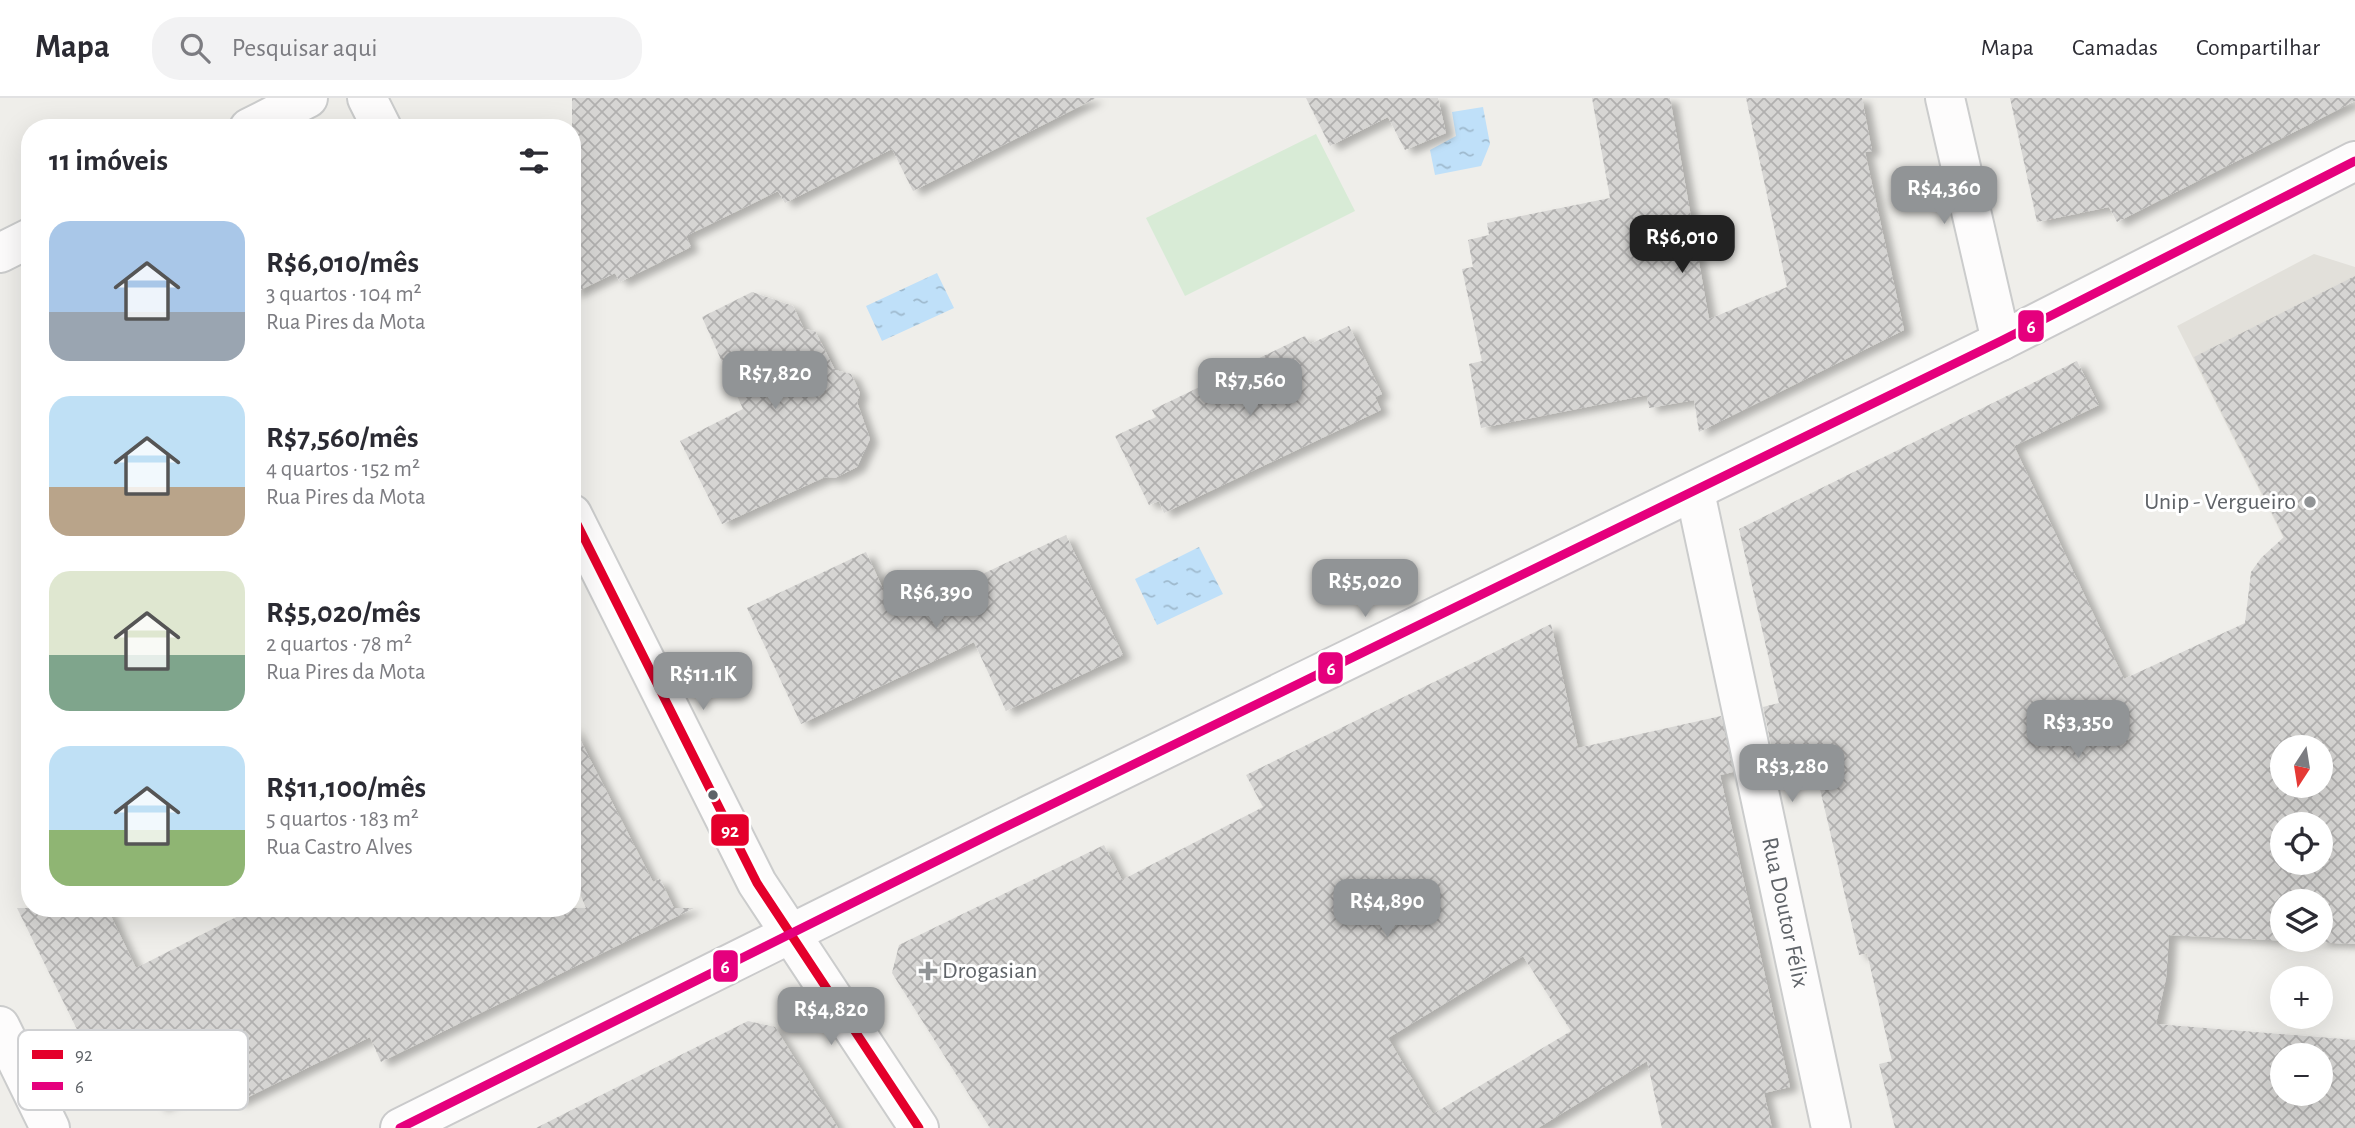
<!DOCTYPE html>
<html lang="pt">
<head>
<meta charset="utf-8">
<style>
	:root { --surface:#fff; --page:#f2f2f3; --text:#2b2b33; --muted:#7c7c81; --line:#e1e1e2; --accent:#919496 }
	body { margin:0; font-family:"Alegreya Sans",sans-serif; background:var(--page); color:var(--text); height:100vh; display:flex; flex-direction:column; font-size:26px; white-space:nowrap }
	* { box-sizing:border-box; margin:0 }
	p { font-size:23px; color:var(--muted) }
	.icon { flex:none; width:38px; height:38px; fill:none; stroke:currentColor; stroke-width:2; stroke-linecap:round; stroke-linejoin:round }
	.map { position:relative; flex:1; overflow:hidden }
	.panel { position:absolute; left:21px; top:21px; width:560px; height:798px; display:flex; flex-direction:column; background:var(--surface); border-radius:28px; box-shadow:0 7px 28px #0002 }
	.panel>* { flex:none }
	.needle { width:46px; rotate:192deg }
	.tools { position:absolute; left:2270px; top:637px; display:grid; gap:14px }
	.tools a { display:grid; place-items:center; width:63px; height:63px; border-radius:50%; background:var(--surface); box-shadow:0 7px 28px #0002; font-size:35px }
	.price { position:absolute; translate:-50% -60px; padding:0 16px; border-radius:14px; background:var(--accent); color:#fff; font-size:23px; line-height:46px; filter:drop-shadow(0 2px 4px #0008) }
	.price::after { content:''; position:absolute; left:50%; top:42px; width:21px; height:16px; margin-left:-10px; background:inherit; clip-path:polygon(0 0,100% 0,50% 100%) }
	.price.selected { background:#222; color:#fff }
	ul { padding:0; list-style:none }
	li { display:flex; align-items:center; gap:21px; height:175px; padding:0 28px }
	li span { display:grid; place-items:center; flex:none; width:196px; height:140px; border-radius:21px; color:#555 }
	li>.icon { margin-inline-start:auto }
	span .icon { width:84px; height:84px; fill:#fffc; stroke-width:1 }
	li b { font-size:30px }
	h2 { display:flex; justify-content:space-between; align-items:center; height:84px; padding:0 28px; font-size:30px }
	header { display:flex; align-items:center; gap:42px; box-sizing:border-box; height:98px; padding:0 35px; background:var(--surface); border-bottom:2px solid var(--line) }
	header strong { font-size:33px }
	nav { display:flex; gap:38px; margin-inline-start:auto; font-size:24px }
	.search { width:490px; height:63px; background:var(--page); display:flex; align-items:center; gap:18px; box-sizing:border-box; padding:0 24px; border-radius:28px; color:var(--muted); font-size:26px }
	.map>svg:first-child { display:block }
	.education { fill:#e2e0da }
	.pitch { fill:#d8ebd6 }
	.water { fill:url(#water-ripples) }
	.building { fill:url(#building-cross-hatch); fill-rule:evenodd; filter:url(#shadow) }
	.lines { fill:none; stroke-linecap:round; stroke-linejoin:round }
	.street-casing { stroke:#cbcccc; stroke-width:42 }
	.secondary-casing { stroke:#cacacb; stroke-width:42 }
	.street { stroke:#fdfcfc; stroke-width:38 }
	.secondary { stroke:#fdfcfc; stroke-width:38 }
	.bus-1-casing { stroke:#fff; stroke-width:14 }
	.bus-2-casing { stroke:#fff; stroke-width:14 }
	.bus-1 { stroke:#e4002b; stroke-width:9 }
	.bus-2 { stroke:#e5007d; stroke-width:9 }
	.poi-dot { fill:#919496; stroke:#fff; stroke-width:2.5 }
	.bus-dot { fill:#5f6368; stroke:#fff; stroke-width:2.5 }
	.labels { text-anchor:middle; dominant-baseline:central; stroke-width:6; stroke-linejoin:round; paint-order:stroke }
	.poi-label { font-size:24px; fill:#5f6368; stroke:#fff; text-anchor:end }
	.street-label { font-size:24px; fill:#5f6368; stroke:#fff }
	.key { fill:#fff; stroke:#cfd0d2; stroke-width:2 }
	.key-label { font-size:19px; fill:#5f6368 }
	.line-badge { stroke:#fff; stroke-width:2.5 }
	.badge-label { font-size:19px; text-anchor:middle; font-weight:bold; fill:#fff }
</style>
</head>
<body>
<header>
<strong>Mapa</strong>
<div class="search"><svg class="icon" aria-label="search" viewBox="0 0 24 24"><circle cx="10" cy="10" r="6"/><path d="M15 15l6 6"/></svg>Pesquisar aqui</div>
<nav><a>Mapa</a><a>Camadas</a><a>Compartilhar</a></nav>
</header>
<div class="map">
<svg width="2355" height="1030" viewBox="0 0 2355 1030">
	<defs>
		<pattern id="water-ripples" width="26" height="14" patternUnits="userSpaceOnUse" patternTransform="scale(1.75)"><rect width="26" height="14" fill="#bfe0f9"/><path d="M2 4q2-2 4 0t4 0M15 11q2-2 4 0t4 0" fill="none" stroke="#9eb9cd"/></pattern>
		<pattern id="building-cross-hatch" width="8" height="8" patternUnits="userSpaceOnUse" patternTransform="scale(1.75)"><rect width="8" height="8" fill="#d6d5d3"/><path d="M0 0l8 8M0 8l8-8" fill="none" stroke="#b1b0af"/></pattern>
		<filter id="shadow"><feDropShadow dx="8" dy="4.5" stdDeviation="3.5" flood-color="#0004"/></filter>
	</defs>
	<rect width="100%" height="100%" fill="#efeeea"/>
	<path class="education" d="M2314,156L2355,169V677L2354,580L2177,228Z"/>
	<path class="pitch" d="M1316,36L1355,113L1185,198L1146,120Z"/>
	<path class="water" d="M1483,9L1490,46L1481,68L1435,77L1430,52L1456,38L1452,14Z
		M937,175L954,210L882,243L866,208Z
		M1199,449L1223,496L1157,527L1135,481Z"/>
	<path class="building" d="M572,0H1096L913,93L892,51L785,105L778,93L686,138L691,149L620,184L615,175L572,196Z
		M1306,0H1438L1446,35L1405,52L1388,19L1330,48Z
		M1592,0H1670L1709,221L1787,189L1746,0H1862L1872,53L1865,54L1904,232L1699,334L1694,302L1649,310L1647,297L1481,330L1469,266L1482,263L1462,171L1473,169L1468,142L1489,137L1487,125L1610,100Z
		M2010,0H2355V3L2117,124L2109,109L2037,124Z
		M2355,178V846L2169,837L2166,880L2156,926L2355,942V1030H1895L1879,966L1892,963L1867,855L1859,857L1812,657L1775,665L1763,609L1779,605L1739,431L2077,263L2099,307L2014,348L2124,581L2245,525L2251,474L2261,460L2284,439L2194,259ZM2282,649H2320V688H2282ZM2282,726H2320V765H2282ZM2282,803H2320V842H2282ZM2282,957H2320V996H2282Z
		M752,194L793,208L804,231L815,233L835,272L851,276L860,295L857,304L870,341L857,369L835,380L825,379L722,426L680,343L743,311L702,219Z
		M1349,228L1382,296L1375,299L1381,312L1164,415L1159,403L1149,407L1115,338L1156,319L1152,312L1305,238L1310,246Z
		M1066,437L1123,557L1006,613L974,544L801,626L747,510L866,454L895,517Z
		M1551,526L1578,650L1721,618L1733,674L1720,677L1790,989L1764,995L1772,1030H1662L1647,963L1538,1030H990L892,875L899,847L1104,747L1122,782L1263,709L1246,677ZM1523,858L1571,933L1433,1016L1388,940Z
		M572,626L653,784L660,781L674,810H694L381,964L370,939L236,1005L223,978L159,1009L138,969L104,986L17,810H107L136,870L254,810H586L572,777Z
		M748,923L775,929L838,1030H536Z"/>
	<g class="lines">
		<g class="street-casing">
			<g id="street">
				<path d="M367,0L382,30"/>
				<path d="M1945,0L2001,243"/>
				<path d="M249,30L308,0"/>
				<path d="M0,155L30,140"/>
				<path id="s1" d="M1695,394L1831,1030"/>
				<path d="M572,416L757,785L919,1030"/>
				<path d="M0,928L50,1030"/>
			</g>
		</g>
		<g class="secondary-casing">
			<path id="secondary" d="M400,1030L997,733L2001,243L2355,63"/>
		</g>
		<use href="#street" class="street"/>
		<use href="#secondary" class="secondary"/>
		<g class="bus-1-casing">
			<path id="bus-1" d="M572,416L757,785L919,1030"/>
		</g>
		<g class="bus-2-casing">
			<path id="bus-2" d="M400,1030L997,733L2001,243L2355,63"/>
		</g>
		<use href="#bus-1" class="bus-1"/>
		<use href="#bus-2" class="bus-2"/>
	</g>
	<g class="poi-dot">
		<circle cx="2310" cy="404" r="7"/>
		<path d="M924.5 862.5h7v7h7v7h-7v7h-7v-7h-7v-7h7z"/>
	</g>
	<circle class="bus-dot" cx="713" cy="697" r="6"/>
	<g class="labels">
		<g class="poi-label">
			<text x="2296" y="404">Unip - Vergueiro</text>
			<text x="942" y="873" text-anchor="start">Drogasian</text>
		</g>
		<g class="street-label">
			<text stroke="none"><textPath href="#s1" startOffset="430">Rua Doutor Félix</textPath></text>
		</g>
	</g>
	<rect x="18" y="932" width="230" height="80" rx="10" class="key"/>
	<rect x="32" y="952" width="31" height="9" fill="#e4002b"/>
	<rect x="32" y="984" width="31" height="8" fill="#e5007d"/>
	<g class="key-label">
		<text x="75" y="963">92</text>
		<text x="75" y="995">6</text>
	</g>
	<g class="line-badge">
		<rect x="2017" y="211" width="28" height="34" rx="7" fill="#e5007d"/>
		<rect x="1317" y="553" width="27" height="34" rx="7" fill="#e5007d"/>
		<rect x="710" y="715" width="40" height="34" rx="7" fill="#e4002b"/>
		<rect x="712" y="851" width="27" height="34" rx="7" fill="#e5007d"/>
	</g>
	<g class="badge-label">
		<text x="2031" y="235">6</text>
		<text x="1331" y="577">6</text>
		<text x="730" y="739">92</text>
		<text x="725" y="875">6</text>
	</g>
</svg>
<div class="tools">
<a><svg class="needle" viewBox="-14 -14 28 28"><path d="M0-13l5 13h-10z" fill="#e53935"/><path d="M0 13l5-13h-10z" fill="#7c7c81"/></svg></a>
<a><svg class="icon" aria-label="locate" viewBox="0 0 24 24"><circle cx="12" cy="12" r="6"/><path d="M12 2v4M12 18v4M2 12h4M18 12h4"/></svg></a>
<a><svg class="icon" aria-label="layers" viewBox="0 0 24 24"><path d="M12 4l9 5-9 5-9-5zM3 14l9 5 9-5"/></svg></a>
<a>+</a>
<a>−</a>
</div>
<b class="price" style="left:1944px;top:128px">R$4,360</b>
<b class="price selected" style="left:1682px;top:177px">R$6,010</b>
<b class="price" style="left:775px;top:313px">R$7,820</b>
<b class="price" style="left:1250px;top:320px">R$7,560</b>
<b class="price" style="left:1365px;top:521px">R$5,020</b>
<b class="price" style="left:936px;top:532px">R$6,390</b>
<b class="price" style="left:703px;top:614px">R$11.1K</b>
<b class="price" style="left:2078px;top:662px">R$3,350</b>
<b class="price" style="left:1792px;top:706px">R$3,280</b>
<b class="price" style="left:1387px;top:841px">R$4,890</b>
<b class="price" style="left:831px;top:949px">R$4,820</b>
<section class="panel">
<h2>11 imóveis<svg class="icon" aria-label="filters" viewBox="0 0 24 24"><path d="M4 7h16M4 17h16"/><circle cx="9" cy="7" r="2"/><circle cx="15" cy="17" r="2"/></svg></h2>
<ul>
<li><span style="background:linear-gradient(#a9c7e8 65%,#9aa5b1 0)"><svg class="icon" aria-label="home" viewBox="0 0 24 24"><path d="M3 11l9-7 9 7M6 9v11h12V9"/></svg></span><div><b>R$6,010/mês</b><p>3 quartos · 104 m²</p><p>Rua Pires da Mota</p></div></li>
<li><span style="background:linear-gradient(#bfe0f5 65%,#b9a48a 0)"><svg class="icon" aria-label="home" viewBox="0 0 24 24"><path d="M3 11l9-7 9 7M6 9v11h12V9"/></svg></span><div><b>R$7,560/mês</b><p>4 quartos · 152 m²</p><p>Rua Pires da Mota</p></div></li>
<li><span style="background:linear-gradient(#dfe7d0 60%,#7fa58c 0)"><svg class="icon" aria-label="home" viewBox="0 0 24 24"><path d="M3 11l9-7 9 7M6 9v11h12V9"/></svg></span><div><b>R$5,020/mês</b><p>2 quartos · 78 m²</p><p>Rua Pires da Mota</p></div></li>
<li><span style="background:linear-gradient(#bfe0f5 60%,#8fb573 0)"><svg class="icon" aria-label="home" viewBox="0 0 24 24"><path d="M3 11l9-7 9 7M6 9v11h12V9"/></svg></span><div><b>R$11,100/mês</b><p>5 quartos · 183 m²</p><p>Rua Castro Alves</p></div></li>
</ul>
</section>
</div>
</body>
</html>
